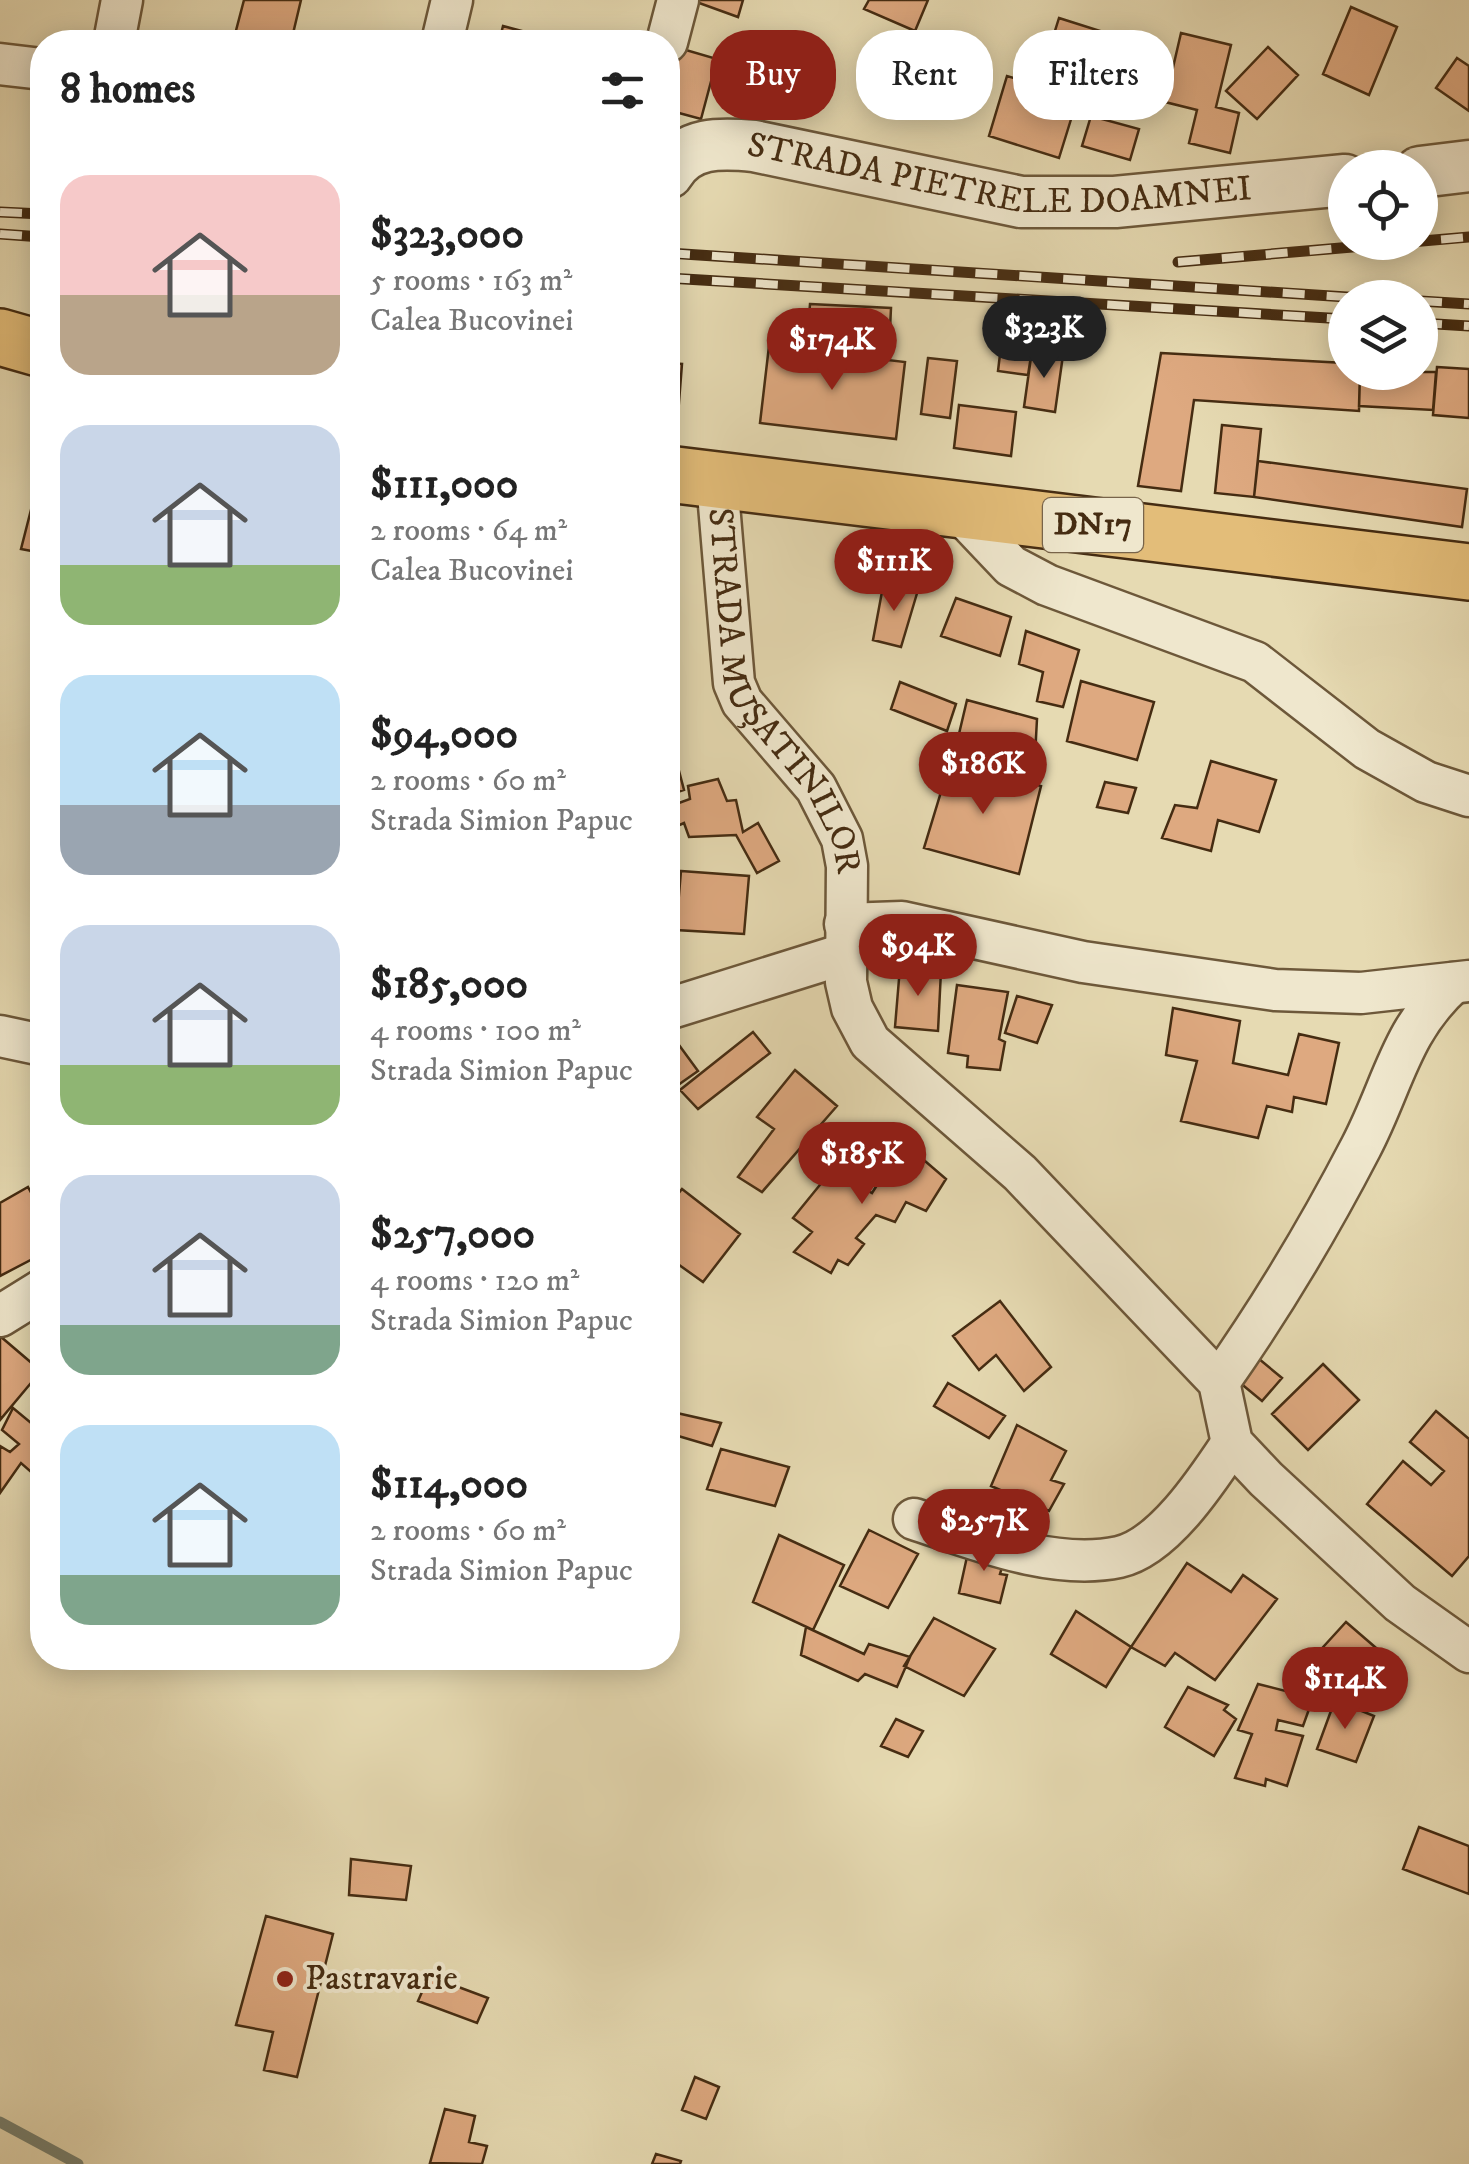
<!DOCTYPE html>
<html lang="en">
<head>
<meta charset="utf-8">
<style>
	:root { --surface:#fff; --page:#f6f6f6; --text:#222; --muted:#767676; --accent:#8f2418 }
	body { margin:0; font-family:"IM FELL DW Pica",serif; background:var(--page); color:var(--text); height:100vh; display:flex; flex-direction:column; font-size:38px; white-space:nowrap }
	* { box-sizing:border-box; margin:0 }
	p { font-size:32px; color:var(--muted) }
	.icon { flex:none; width:55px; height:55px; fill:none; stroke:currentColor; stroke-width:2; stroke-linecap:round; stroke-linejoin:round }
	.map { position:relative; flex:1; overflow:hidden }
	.panel { position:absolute; left:30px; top:30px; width:650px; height:1640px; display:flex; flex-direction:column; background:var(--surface); border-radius:40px; box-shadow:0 5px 25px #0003 }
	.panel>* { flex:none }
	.hud { position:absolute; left:710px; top:30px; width:608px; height:90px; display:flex; gap:20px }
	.buttons { position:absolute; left:1328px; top:150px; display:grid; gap:20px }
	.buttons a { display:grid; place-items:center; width:110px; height:110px; border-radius:50%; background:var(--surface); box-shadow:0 5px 25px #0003; font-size:50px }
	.price { position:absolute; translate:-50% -85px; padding:0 22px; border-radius:35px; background:var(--accent); color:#fff; font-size:32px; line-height:65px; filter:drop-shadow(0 2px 5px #0008) }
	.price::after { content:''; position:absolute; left:50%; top:60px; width:30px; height:22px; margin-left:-15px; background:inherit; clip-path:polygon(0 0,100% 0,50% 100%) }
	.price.current { background:#222; color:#fff }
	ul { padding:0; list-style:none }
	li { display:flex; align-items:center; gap:30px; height:250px; padding:0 30px }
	li span { display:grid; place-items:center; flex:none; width:280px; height:200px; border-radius:30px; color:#555 }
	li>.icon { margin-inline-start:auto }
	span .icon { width:120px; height:120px; fill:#fffc; stroke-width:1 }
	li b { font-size:42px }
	h2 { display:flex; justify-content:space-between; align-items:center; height:120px; padding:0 30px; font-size:42px }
	.chip { padding:0 35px; border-radius:40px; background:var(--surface); box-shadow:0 5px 25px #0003; font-size:35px; line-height:90px }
	.chip.current { background:var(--accent); color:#fff }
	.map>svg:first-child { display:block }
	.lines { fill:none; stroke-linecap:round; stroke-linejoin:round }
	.stream { stroke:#768171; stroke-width:11 }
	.building { fill:#dea980; stroke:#452c12; stroke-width:2.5 }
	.minor-casing { stroke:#6d583a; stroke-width:45 }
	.tertiary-casing { stroke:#6d583a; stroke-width:55 }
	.trunk-casing { stroke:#452c12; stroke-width:60 }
	.minor { stroke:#efe7cd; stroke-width:40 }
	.tertiary { stroke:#efe7cd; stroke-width:50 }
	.trunk { stroke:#e3bd79; stroke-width:55 }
	.rail-casing { stroke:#452c12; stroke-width:11 }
	.rail { stroke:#efe7cd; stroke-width:8; stroke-dasharray:22; stroke-linecap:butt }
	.poi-dot { fill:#8f2418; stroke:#efe7cd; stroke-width:4 }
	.labels { text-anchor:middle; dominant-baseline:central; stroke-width:8; stroke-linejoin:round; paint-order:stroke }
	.shield { fill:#efe7cd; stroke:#78644a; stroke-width:2.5 }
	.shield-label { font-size:32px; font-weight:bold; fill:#452c12 }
	.street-label { font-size:35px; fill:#452c12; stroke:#efe7cd }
	.poi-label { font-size:35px; fill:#452c12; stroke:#efe7cd; text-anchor:start }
</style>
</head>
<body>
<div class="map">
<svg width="1469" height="2164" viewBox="0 0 1469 2164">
	<rect width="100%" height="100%" fill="#e6dab2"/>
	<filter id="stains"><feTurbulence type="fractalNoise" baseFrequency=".002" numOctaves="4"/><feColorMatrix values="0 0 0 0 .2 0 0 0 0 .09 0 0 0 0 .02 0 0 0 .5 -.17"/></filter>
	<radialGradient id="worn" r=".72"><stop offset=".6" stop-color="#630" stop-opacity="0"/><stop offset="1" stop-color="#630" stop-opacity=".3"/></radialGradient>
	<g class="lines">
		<path class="stream" d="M0,2122L78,2164"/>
	</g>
	<path class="building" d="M244,0H301L291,42H233Z
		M691,0H743L738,17Z
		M869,0H928L915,31L864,9Z
		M1351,7L1397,27L1369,95L1323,74Z
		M1059,18L1157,49L1145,89L1119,81L1109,111L1077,100L1059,158L989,136L1007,76L1038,85Z
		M503,26L563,42H499Z
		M1181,33L1231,45L1216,107L1239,113L1230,153L1189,143L1197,110L1165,102Z
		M1268,47L1298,75L1257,119L1226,91Z
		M679,48L717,59L701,119L668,110Z
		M1457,58L1469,66V111L1436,88Z
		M1091,116L1139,129L1130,160L1082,146Z
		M810,304L891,308L889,349L807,344Z
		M769,346L905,362L896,439L760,423Z
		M1001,346L1032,350L1028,375L998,371Z
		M1032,350L1063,355L1055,412L1024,407Z
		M1161,353L1345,363V372H1360L1359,411L1194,400L1181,491L1138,486Z
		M928,358L957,361L950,418L921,414Z
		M668,363L682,364L678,415H668Z
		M1437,367L1469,369V418L1433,415Z
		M1360,372H1436L1433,410L1359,406Z
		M959,405L1016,412L1011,456L954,448Z
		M1222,425L1261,429L1254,497L1215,493Z
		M1258,461L1467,489L1462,527L1254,497Z
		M34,498L42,500V553L21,549Z
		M884,581L918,590L901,647L873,640Z
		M956,598L1011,617L1000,656L941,636Z
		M1026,631L1079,650L1063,707L1037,701L1043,672L1019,664Z
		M1081,681L1154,702L1137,760L1067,741Z
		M900,682L956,704L947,731L891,709Z
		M967,700L1037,719L1035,756L1019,753L1016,769L954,755Z
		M668,729L684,790L668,795Z
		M951,759L1041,786L1019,874L924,848Z
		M1211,761L1276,780L1259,832L1218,820L1211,851L1162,838L1175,805L1197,808Z
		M718,779L727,801L736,800L743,832L758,823L779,861L757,873L736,835L689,837L684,823L668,830V807L690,799L688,786Z
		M1105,782L1136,788L1128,813L1097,807Z
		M681,871L749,876L744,934L676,930Z
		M900,967L941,971L938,1031L895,1027Z
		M957,985L1008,992L999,1039L1005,1042L1000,1070L967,1067L968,1056L948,1053Z
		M1017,996L1052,1005L1037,1043L1005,1033Z
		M1173,1008L1240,1021L1233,1063L1288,1075L1299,1034L1339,1043L1326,1104L1294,1097L1292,1112L1267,1106L1258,1138L1181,1121L1197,1061L1166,1055Z
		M668,1030L698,1071L668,1092Z
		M753,1032L770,1053L698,1109L680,1090Z
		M795,1070L837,1106L762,1192L738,1177L774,1129L757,1117Z
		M904,1143L946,1179L926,1211L906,1202L895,1222L876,1215L856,1238L864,1244L848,1265L838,1260L831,1273L794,1252L812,1232L793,1218L832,1170L872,1193Z
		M28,1187L42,1213V1254L0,1276V1203Z
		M682,1189L740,1234L703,1282L668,1257V1206Z
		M1000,1301L1051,1367L1024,1391L996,1355L979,1370L953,1336Z
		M0,1336L41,1371L0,1420Z
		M1253,1354L1282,1378L1262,1401L1233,1377Z
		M1323,1364L1359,1400L1308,1450L1272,1414Z
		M948,1383L1005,1416L989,1438L934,1406Z
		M13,1408L42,1432V1473L38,1478L21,1463L0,1493V1446L10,1452L19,1444L2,1430Z
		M668,1411L721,1423L712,1446L668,1433Z
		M1436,1411L1469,1439V1556L1452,1576L1367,1504L1403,1461L1431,1485L1444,1471L1410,1442Z
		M1017,1425L1066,1451L1051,1480L1064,1484L1049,1511L991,1486Z
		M721,1449L789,1467L775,1506L707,1489Z
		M869,1530L918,1554L888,1608L840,1586Z
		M779,1535L844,1565L813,1630L753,1602Z
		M970,1543L1006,1554L1000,1574L1007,1575L1000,1603L959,1593Z
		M1187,1563L1231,1592L1243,1575L1277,1599L1215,1680L1175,1653L1165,1666L1131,1647Z
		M1076,1611L1131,1647L1106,1687L1051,1654Z
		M934,1618L995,1649L964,1696L904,1666Z
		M1346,1622L1390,1660L1360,1695L1314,1657Z
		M806,1627L864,1654L869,1644L910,1657L897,1687L865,1674L858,1681L801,1655Z
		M1258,1684L1313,1698L1303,1726L1278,1720L1276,1730L1303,1736L1287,1786L1266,1779L1265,1786L1235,1778L1252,1734L1238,1730Z
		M1188,1687L1228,1705L1224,1710L1236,1719L1214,1756L1165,1727Z
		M1335,1700L1374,1716L1356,1762L1317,1749Z
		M896,1719L923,1731L908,1757L881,1746Z
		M1419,1827L1469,1846V1894L1403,1869Z
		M351,1859L411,1866L406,1900L349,1895Z
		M266,1916L333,1934L297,2077L264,2070L273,2032L236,2025Z
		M429,1976L488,1998L477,2023L418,2001Z
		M695,2077L719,2087L706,2119L682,2110Z
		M445,2109L475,2116L469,2142L487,2146L482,2164L430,2163Z
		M656,2154L681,2161L680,2164H652Z"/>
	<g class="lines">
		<g class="minor-casing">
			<g id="minor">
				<path d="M114,42L122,0"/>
				<path d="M442,42L452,0"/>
				<path d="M667,42L678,0"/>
				<path d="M0,64L42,69"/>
				<path id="s1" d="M717,481L734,683L742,702L816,788L842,839L847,866L846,982L852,1008L870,1042L1020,1173L1219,1382L1232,1443L1266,1479L1400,1603L1469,1652"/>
				<path d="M957,509L1011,566L1047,585L1255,662L1367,749L1426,782L1469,796"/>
				<path d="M845,924L902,922L1083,962L1275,990L1361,993L1469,981"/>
				<path d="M668,1009L844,954"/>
				<path d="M0,1036L42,1045"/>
				<path d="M0,1316L42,1290"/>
				<path d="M1219,1382C1271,1308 1319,1228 1361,1147C1393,1086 1400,1031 1453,983"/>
				<path d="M914,1519C975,1539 1053,1571 1119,1557C1164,1547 1208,1479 1232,1443"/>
			</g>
		</g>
		<g class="tertiary-casing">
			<g id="tertiary">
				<path d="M1420,172L1469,166"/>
				<path id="s2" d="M668,173C687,141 721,143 754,146L1021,202H1115L1345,180"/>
			</g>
		</g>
		<g class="trunk-casing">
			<path id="trunk" d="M0,337L42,349
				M668,474L1469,572"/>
		</g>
		<use href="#minor" class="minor"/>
		<use href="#tertiary" class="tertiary"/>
		<use href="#trunk" class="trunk"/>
		<g class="rail-casing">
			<path id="rail" d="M0,212L42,214
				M0,234L42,237
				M668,253L1362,298
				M1178,262L1469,237
				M668,278L1345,319
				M1420,301L1469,304
				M1420,323L1469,326"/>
		</g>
		<use href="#rail" class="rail"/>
	</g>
	<circle class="poi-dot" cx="285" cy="1979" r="10"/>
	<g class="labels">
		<rect class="shield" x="1043" y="498" width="100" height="54" rx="8"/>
		<g class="shield-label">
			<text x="1093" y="525">DN17</text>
		</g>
		<g class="street-label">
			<text stroke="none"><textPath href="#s2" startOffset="345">STRADA PIETRELE DOAMNEI</textPath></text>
			<text stroke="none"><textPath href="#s1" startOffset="228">STRADA MUȘATINILOR</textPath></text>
		</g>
		<g class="poi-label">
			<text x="305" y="1979">Pastravarie</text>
		</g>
	</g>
	<rect width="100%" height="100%" filter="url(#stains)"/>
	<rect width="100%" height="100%" fill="url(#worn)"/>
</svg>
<div class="buttons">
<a><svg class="icon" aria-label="locate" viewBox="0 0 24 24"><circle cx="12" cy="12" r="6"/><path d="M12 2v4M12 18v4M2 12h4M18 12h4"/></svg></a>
<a><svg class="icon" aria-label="layers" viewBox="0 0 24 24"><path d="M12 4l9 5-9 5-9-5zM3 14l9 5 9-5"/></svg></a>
</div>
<b class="price current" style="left:1044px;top:381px">$323K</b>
<b class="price" style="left:832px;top:393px">$174K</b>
<b class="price" style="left:894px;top:614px">$111K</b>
<b class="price" style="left:983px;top:817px">$186K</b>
<b class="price" style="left:918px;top:999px">$94K</b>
<b class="price" style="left:862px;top:1207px">$185K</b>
<b class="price" style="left:984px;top:1574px">$257K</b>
<b class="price" style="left:1345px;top:1732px">$114K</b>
<div class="hud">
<a class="chip current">Buy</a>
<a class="chip">Rent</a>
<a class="chip">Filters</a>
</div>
<section class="panel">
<h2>8 homes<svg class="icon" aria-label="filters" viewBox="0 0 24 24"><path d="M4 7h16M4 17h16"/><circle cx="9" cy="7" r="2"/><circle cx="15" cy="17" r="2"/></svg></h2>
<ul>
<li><span style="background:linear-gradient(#f6c9c9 60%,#b9a48a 0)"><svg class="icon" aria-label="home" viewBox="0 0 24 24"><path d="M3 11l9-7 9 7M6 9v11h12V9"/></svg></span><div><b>$323,000</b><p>5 rooms · 163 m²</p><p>Calea Bucovinei</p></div></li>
<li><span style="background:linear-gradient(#c9d6e8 70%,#8fb573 0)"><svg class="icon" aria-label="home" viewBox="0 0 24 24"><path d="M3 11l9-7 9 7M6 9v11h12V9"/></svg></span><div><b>$111,000</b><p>2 rooms · 64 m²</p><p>Calea Bucovinei</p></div></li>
<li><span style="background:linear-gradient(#bfe0f5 65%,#9aa5b1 0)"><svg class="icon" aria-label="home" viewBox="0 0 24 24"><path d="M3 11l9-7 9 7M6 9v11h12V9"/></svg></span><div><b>$94,000</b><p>2 rooms · 60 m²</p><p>Strada Simion Papuc</p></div></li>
<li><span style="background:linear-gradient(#c9d6e8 70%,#8fb573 0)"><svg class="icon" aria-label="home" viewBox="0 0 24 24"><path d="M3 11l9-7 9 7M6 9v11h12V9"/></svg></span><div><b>$185,000</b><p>4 rooms · 100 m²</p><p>Strada Simion Papuc</p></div></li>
<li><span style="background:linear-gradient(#c9d6e8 75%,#7fa58c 0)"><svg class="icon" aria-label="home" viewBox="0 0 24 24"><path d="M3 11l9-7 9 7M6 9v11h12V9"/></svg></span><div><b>$257,000</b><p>4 rooms · 120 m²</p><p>Strada Simion Papuc</p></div></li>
<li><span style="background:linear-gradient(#bfe0f5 75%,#7fa58c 0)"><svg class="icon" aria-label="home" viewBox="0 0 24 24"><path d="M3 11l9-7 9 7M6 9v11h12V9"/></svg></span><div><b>$114,000</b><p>2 rooms · 60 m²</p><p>Strada Simion Papuc</p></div></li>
</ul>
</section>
</div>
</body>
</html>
